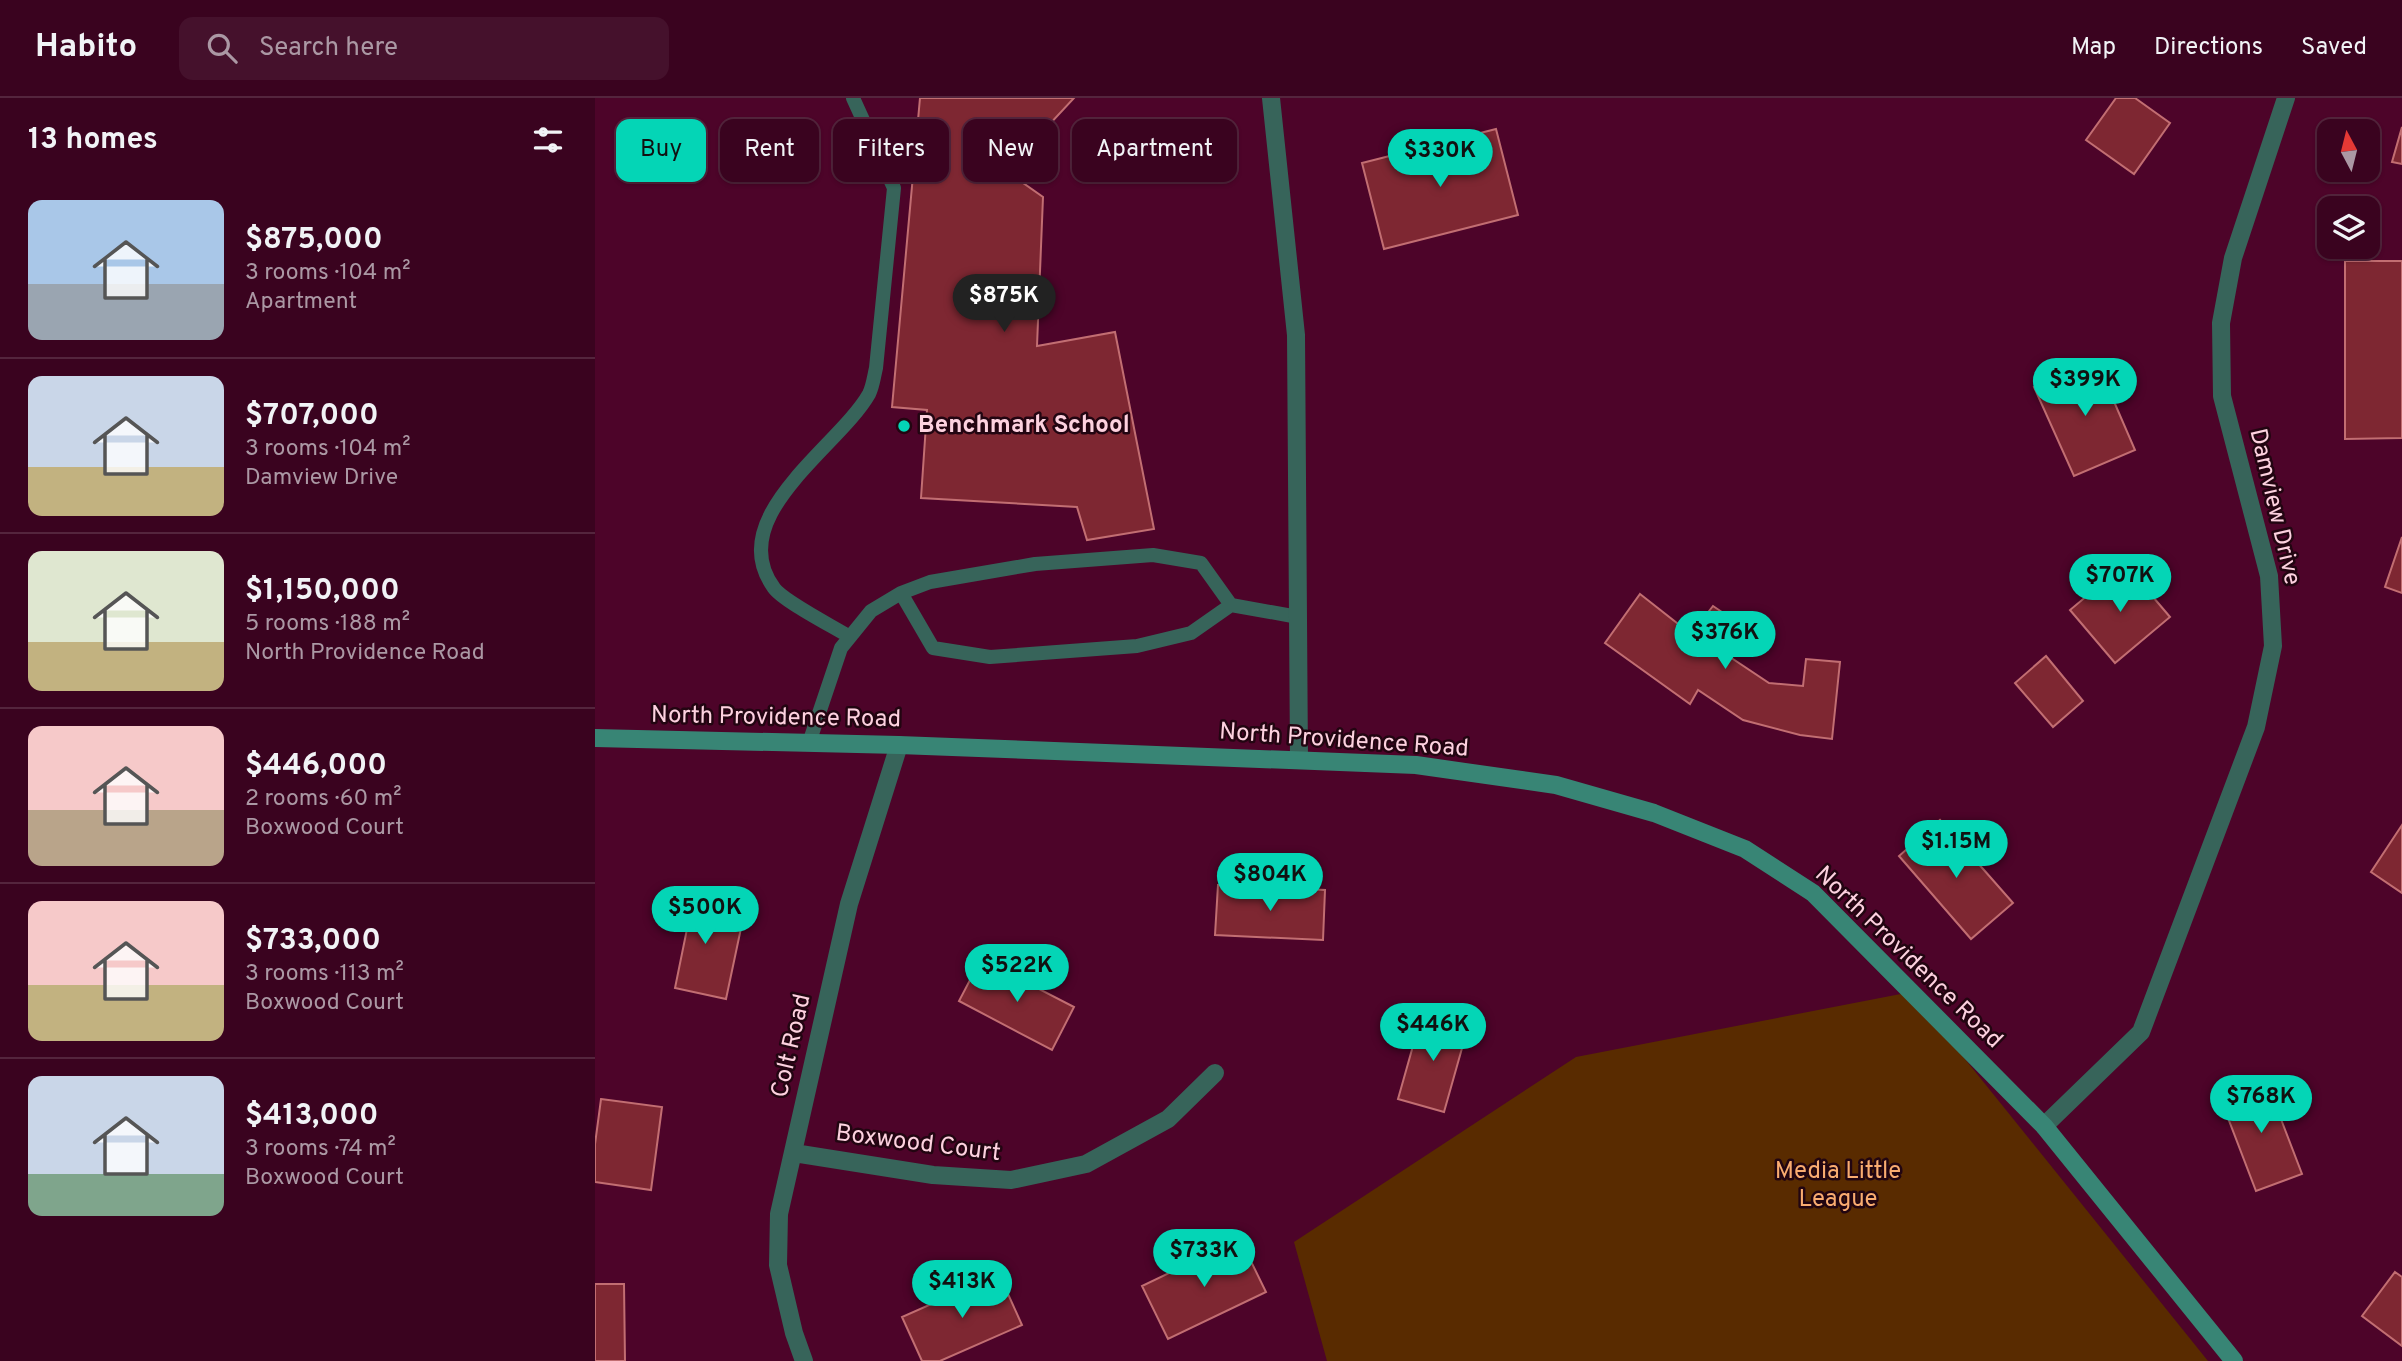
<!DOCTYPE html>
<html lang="en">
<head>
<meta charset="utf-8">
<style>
	:root { --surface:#3a031f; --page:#45112c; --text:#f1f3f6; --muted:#ab98a4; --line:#54253d; --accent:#04d5b6 }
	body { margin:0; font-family:Overpass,sans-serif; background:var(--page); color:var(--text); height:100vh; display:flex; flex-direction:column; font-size:26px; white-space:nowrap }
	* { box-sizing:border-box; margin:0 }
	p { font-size:23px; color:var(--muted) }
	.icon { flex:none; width:38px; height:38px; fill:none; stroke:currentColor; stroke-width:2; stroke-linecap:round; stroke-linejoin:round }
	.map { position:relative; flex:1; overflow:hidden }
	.sheet { display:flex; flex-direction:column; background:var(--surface); width:595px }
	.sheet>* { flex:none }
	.guide { position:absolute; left:21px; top:21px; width:665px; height:63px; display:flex; gap:14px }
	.needle { width:46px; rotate:353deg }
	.tools { position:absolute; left:1722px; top:21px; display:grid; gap:14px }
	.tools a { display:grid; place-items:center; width:63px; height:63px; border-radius:14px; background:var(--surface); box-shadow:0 2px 5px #0004,0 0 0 2px var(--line); font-size:35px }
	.price { position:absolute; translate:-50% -60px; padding:0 16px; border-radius:24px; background:var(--accent); color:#111; font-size:23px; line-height:46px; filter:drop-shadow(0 2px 4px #0008) }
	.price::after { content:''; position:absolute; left:50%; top:42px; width:21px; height:16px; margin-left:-10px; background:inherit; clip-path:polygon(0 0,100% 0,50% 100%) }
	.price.current { background:#222; color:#fff }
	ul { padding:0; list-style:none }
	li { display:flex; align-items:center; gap:21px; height:175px; padding:0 28px }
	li+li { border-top:2px solid var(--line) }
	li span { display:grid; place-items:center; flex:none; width:196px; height:140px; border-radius:14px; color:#555 }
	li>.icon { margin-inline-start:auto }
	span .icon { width:84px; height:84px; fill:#fffc; stroke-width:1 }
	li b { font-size:30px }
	h2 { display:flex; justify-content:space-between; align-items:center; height:84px; padding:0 28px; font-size:30px }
	.pill { padding:0 24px; border-radius:14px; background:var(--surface); box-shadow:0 2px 5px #0004,0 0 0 2px var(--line); font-size:24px; line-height:63px }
	.pill.current { background:var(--accent); color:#111 }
	header { display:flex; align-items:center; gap:42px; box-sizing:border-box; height:98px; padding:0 35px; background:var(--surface); border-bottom:2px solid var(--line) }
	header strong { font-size:33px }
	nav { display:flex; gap:38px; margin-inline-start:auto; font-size:24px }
	.search { width:490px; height:63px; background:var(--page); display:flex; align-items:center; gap:18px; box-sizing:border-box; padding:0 24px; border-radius:14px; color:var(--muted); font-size:26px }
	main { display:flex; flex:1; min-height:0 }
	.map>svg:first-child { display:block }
	.green { fill:#592b00 }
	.building { fill:#7e2732; stroke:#c26e72; stroke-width:2 }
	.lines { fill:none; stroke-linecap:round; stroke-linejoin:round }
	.service { stroke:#37645a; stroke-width:14 }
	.minor { stroke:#37645a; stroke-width:18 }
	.secondary { stroke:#388575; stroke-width:18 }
	.poi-dot { fill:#04d5b6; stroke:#220511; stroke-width:2.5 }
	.labels { text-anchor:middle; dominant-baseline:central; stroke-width:5; stroke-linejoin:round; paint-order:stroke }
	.poi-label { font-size:24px; font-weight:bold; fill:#fdd1df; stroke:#220511; text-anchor:start }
	.street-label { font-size:24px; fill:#fdd1df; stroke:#220511 }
	.park-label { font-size:24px; fill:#faac70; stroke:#220511 }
</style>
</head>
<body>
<header>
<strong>Habito</strong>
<div class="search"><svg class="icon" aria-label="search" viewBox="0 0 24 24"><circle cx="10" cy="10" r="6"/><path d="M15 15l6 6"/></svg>Search here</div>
<nav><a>Map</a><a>Directions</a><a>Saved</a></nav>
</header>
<main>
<section class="sheet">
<h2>13 homes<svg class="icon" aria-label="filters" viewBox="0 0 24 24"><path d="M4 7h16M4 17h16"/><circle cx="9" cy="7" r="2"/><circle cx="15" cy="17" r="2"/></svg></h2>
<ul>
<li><span style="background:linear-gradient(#a9c7e8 60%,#9aa5b1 0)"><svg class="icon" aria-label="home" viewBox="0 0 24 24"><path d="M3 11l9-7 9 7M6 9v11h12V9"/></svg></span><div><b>$875,000</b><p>3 rooms · 104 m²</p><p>Apartment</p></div></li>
<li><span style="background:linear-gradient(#c9d6e8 65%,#c2b280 0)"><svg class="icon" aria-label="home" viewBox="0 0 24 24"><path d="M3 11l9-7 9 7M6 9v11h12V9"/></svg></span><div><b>$707,000</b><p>3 rooms · 104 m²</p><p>Damview Drive</p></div></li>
<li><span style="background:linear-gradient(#dfe7d0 65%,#c2b280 0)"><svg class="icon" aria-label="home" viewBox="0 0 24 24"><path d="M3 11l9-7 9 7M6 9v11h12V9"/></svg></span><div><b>$1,150,000</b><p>5 rooms · 188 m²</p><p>North Providence Road</p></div></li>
<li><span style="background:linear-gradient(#f6c9c9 60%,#b9a48a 0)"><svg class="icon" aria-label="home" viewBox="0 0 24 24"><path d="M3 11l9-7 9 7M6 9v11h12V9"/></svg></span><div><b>$446,000</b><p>2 rooms · 60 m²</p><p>Boxwood Court</p></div></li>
<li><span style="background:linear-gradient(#f6c9c9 60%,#c2b280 0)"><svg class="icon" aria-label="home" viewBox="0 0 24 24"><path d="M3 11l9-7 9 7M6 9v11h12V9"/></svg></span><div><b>$733,000</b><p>3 rooms · 113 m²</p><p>Boxwood Court</p></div></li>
<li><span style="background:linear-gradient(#c9d6e8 70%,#7fa58c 0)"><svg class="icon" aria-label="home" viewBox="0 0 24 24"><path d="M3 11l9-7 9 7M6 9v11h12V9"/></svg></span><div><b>$413,000</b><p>3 rooms · 74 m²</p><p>Boxwood Court</p></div></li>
</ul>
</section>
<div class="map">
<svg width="1807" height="1263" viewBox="0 0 1807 1263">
	<rect width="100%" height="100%" fill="#4d0429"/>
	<path class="green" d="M1316,894L1613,1263H732L699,1144L981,959Z"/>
	<path class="building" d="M325,0H479L411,73L448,99L442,248L520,234L559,431L492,442L482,409L326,400L332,312L297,309Z
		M1521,0H1540L1575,25L1539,76L1491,42Z
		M1807,29V66L1797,64Z
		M901,31L923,117L789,151L767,65Z
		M1750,163H1807V340L1750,341Z
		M1501,262L1540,352L1479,378L1439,289Z
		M1807,439V495L1790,489Z
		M1530,466L1575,519L1520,565L1475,512Z
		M1045,496L1096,536L1118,508L1149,529L1129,555L1174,585L1208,588L1211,561L1245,564L1237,641L1205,637L1148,622L1103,592L1095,606L1010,545Z
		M1451,558L1488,603L1458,629L1420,585Z
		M1345,722L1418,805L1376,841L1304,758Z
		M1807,727V795L1776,774Z
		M623,787L730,792L728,842L620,837Z
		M71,799L149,816L131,901L80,890L92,831L65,825Z
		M386,861L479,909L457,952L364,903Z
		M827,916L873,929L849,1014L803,1001Z
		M1671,982L1707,1076L1661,1093L1625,999Z
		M6,1001L67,1009L56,1092L0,1084V1046Z
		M645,1141L671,1194L573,1241L547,1188Z
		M1800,1174L1807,1179V1248L1767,1218Z
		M404,1176L427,1227L345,1263H327L307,1219Z
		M0,1186H29L30,1263H0Z"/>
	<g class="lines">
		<path class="service" d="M306,495L338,550L395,559L542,548L596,535L636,507
			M255,539C239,529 188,503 179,490C127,419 244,349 274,296C278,288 279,278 281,270L299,90L258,0
			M214,645L246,550L276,513L306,495L335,484L440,466L558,457L606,465L636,507L703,519"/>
		<path class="minor" d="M676,0L701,237L704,662
			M1449,1028L1546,934L1661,629L1678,548L1674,478L1627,298L1626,225L1638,160L1691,0
			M199,1055L338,1077L416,1082L491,1066L573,1021L620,975
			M209,1263L199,1235L183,1167L184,1116L254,806L304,647"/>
		<path class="secondary" d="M0,640L304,647L821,667L961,687L1059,715L1150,751L1218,795L1449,1028L1639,1263"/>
	</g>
	<circle class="poi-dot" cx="309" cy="328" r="7"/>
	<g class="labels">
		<g class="poi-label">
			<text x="323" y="328">Benchmark School</text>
		</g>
		<g class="street-label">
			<text transform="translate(1679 409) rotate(77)">Damview Drive</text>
			<text transform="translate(181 620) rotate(1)">North Providence Road</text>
			<text transform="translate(749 643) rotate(4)">North Providence Road</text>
			<text transform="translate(1313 860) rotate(44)">North Providence Road</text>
			<text transform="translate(197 948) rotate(-77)">Colt Road</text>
			<text transform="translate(323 1046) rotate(7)">Boxwood Court</text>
		</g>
		<g class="park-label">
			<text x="1243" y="1074">Media Little<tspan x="1243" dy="28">League</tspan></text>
		</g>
	</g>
</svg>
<div class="tools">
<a><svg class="needle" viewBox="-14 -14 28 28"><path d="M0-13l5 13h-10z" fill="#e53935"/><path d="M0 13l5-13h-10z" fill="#ab98a4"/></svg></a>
<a><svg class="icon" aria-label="layers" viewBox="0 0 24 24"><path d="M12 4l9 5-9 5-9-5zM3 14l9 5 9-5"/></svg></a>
</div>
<b class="price" style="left:845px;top:91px">$330K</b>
<b class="price current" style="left:409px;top:236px">$875K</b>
<b class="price" style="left:1490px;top:320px">$399K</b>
<b class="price" style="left:1525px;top:516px">$707K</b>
<b class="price" style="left:1130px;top:573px">$376K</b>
<b class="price" style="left:1361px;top:782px">$1.15M</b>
<b class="price" style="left:675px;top:815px">$804K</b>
<b class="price" style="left:110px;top:848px">$500K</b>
<b class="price" style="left:422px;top:906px">$522K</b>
<b class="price" style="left:838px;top:965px">$446K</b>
<b class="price" style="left:1666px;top:1037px">$768K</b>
<b class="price" style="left:609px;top:1191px">$733K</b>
<b class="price" style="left:367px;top:1222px">$413K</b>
<div class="guide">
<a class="pill current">Buy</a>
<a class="pill">Rent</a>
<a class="pill">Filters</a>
<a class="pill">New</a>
<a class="pill">Apartment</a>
</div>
</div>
</main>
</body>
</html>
